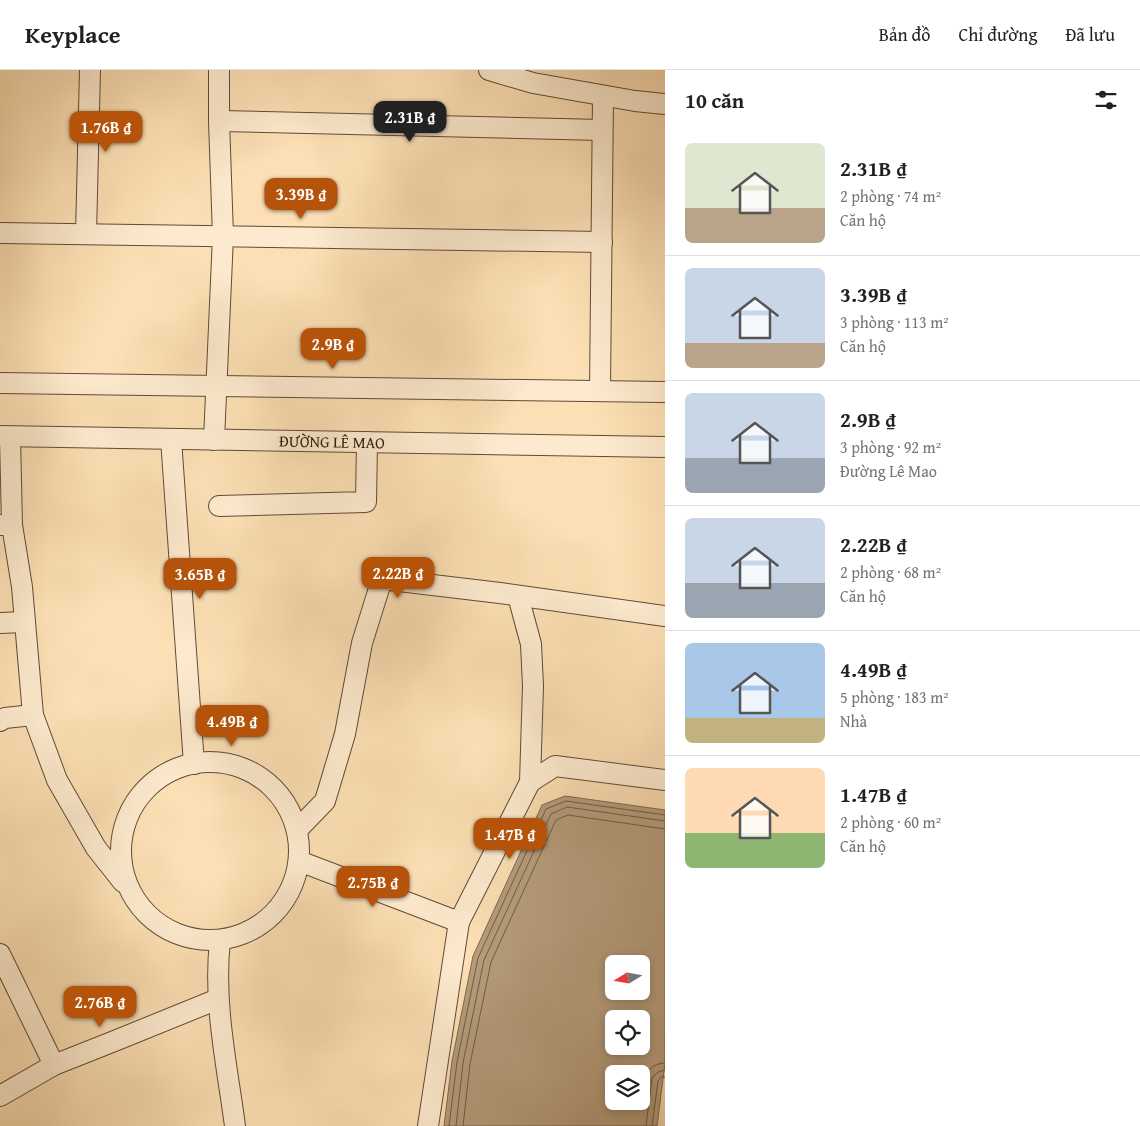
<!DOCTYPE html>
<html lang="vi">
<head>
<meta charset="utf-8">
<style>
	:root { --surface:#fff; --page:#f2f2f2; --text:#202124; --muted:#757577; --line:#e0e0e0; --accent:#b45309 }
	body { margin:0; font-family:"Gentium Book Plus",serif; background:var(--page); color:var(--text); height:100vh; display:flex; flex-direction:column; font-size:19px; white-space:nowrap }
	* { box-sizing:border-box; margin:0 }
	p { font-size:16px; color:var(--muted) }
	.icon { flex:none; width:28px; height:28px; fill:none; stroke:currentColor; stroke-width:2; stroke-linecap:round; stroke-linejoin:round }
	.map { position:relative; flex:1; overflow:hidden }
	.sheet { display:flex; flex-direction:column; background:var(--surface); width:475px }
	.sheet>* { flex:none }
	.needle { width:32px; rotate:259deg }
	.fabs { position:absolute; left:605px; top:885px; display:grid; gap:10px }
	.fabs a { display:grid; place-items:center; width:45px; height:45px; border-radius:8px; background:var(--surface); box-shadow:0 2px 8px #0003; font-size:25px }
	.price { position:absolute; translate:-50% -42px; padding:0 11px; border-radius:10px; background:var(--accent); color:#fff; font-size:16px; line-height:32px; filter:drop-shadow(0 1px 2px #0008) }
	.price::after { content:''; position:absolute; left:50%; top:30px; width:15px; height:11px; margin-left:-8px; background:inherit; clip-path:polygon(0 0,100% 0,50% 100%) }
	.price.current { background:#222; color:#fff }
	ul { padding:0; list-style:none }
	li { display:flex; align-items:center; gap:15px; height:125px; padding:0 20px }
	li+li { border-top:1px solid var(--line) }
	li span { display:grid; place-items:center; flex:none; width:140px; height:100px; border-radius:8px; color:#555 }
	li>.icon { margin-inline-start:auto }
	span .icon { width:60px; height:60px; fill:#fffc; stroke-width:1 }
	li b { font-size:21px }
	h2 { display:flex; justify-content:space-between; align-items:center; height:60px; padding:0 20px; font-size:21px }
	header { display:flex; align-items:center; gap:30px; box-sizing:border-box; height:70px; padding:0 25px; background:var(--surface); border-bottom:1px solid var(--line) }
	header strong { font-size:24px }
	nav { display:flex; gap:28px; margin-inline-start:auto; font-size:18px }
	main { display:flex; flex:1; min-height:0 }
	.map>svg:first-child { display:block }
	.water { fill:#b59c7b; stroke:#7e684f; fill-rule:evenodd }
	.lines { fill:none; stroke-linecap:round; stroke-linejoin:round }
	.shore { stroke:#705b44; stroke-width:1 }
	.minor-casing { stroke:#604b36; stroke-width:22 }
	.minor { stroke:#fdeace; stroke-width:20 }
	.labels { text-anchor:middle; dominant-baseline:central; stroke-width:4.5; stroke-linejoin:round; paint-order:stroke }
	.street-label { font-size:16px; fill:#2c1a0c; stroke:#fdeace }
</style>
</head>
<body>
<header>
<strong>Keyplace</strong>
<nav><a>Bản đồ</a><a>Chỉ đường</a><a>Đã lưu</a></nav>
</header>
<main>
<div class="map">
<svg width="665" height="1056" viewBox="0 0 665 1056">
	<rect width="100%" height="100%" fill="#fcdfb4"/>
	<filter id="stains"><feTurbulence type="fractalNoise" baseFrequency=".004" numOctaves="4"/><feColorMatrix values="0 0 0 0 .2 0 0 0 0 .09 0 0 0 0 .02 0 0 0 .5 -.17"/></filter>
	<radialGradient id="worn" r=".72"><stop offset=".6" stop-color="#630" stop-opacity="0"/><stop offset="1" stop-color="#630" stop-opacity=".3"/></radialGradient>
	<path class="water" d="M565,726L665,740V993L657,1056H444L452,991L473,886L542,735ZM614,894H641V921H614ZM614,949H641V976H614ZM614,1004H641V1031H614Z"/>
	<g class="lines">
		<path class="shore" d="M641,1031C643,1014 643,994 665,993
			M449,1056L457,992L478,888L546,739L566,731L665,745
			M456,1056L463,993L484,890L551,744L567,737L665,751
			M463,1056L470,994L491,892L556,750L568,745L665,759
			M646,1056L652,1008L658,1002L665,1000
			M652,1056L658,1011L661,1007H665"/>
		<g class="minor-casing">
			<g id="minor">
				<path d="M489,0L533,13L635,31L665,34"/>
				<path d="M219,51L602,60"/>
				<path d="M0,163L602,172"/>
				<path d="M86,164L90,0"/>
				<path d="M0,313L665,322"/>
				<path d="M600,321L603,26"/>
				<path id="s1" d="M0,366L665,377"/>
				<path d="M171,369L194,694"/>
				<path d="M214,370L223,166L219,51V0"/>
				<path d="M219,436L366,432L367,372"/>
				<path d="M0,455H12L10,367"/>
				<path d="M12,455L22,517L33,645L57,710L96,778L123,812"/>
				<path d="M0,553L25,552"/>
				<path d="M0,651L5,648L33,645"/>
				<circle cx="210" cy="781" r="89"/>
				<path d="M530,712L555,696L665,710"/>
				<path d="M297,760L325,731L345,664L362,573L382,509L500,523L665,546"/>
				<path d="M299,791L459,852"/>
				<path d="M220,871C213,933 227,995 235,1056"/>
				<path d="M0,884L54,995"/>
				<path d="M0,1026L54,995L117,970L218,929"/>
				<path d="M428,1056L459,852L530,712L533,616L531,574L518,526"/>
			</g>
		</g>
		<use href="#minor" class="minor"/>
	</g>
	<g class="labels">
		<g class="street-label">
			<text stroke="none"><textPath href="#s1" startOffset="332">ĐƯỜNG LÊ MAO</textPath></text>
		</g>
	</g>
	<rect width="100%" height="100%" filter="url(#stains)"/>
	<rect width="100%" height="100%" fill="url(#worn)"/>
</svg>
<div class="fabs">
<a><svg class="needle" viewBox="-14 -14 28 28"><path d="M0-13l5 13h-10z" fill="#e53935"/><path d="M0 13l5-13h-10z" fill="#757577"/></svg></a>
<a><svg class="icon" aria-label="locate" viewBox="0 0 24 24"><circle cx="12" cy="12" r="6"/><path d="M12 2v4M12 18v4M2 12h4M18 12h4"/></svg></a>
<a><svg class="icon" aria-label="layers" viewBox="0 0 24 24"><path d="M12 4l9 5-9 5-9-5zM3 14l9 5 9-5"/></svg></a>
</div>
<b class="price current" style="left:410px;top:73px">2.31B ₫</b>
<b class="price" style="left:106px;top:83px">1.76B ₫</b>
<b class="price" style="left:301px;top:150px">3.39B ₫</b>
<b class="price" style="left:333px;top:300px">2.9B ₫</b>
<b class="price" style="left:398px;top:529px">2.22B ₫</b>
<b class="price" style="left:200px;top:530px">3.65B ₫</b>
<b class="price" style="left:232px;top:677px">4.49B ₫</b>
<b class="price" style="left:510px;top:790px">1.47B ₫</b>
<b class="price" style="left:373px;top:838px">2.75B ₫</b>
<b class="price" style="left:100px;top:958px">2.76B ₫</b>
</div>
<section class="sheet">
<h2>10 căn<svg class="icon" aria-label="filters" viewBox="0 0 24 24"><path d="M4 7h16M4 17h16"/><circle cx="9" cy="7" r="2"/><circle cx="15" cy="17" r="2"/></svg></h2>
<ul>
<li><span style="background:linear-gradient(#dfe7d0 65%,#b9a48a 0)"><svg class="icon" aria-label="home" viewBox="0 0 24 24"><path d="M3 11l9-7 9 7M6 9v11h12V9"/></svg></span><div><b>2.31B ₫</b><p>2 phòng · 74 m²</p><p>Căn hộ</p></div></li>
<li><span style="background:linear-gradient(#c9d6e8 75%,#b9a48a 0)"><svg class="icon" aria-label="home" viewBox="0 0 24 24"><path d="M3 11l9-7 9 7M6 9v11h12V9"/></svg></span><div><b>3.39B ₫</b><p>3 phòng · 113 m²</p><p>Căn hộ</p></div></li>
<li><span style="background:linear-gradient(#c9d6e8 65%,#9aa5b1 0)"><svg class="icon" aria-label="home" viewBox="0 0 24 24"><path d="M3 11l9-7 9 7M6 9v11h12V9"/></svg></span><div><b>2.9B ₫</b><p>3 phòng · 92 m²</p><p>Đường Lê Mao</p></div></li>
<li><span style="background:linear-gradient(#c9d6e8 65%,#9aa5b1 0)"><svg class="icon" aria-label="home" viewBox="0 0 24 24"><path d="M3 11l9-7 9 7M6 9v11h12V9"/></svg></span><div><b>2.22B ₫</b><p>2 phòng · 68 m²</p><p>Căn hộ</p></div></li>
<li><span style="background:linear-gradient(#a9c7e8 75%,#c2b280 0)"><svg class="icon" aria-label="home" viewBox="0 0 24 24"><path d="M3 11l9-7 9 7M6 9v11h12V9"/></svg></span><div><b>4.49B ₫</b><p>5 phòng · 183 m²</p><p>Nhà</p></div></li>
<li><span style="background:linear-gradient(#ffd9b3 65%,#8fb573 0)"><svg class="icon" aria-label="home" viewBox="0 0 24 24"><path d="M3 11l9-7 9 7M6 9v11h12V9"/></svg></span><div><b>1.47B ₫</b><p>2 phòng · 60 m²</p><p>Căn hộ</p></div></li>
</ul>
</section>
</main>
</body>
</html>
